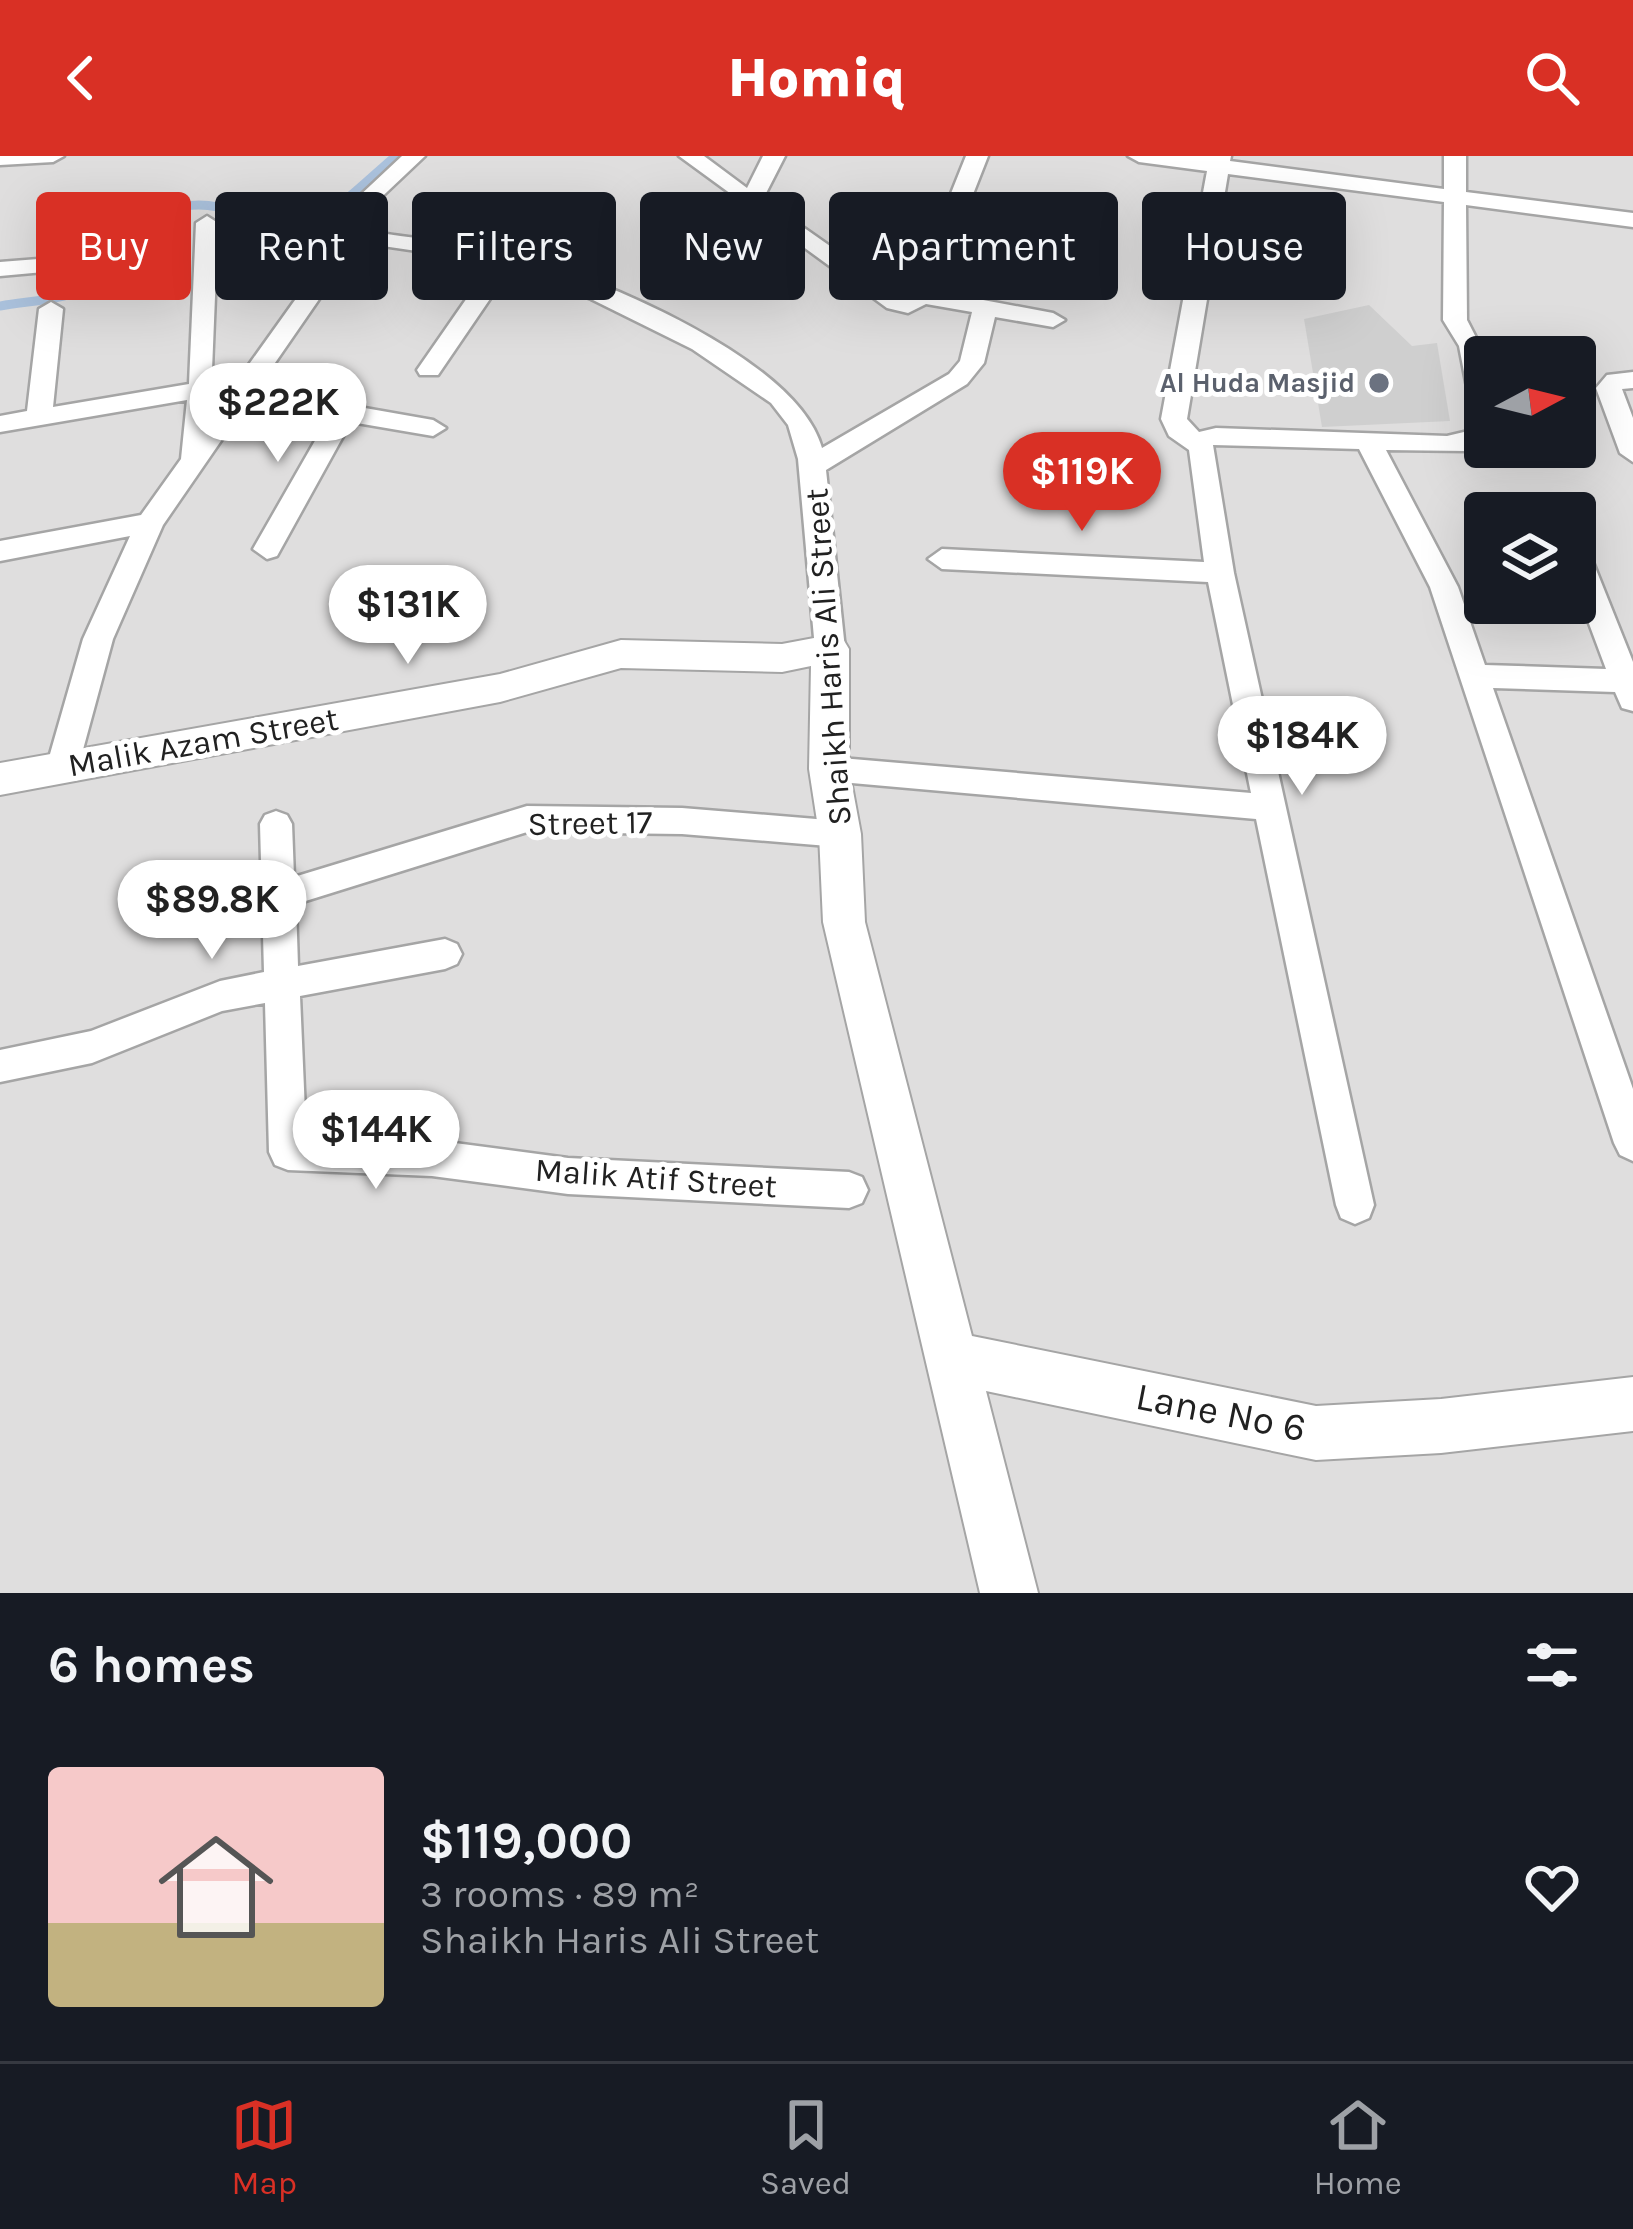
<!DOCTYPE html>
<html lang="en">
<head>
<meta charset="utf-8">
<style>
	:root { --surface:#171b24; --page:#20242c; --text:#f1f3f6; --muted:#9ea1a6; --line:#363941; --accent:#d93025 }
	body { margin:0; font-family:Karla,sans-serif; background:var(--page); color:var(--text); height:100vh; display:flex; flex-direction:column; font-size:45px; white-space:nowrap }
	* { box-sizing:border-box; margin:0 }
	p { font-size:39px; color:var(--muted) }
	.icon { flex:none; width:66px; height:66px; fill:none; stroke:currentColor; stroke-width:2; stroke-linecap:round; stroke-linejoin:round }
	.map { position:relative; height:1437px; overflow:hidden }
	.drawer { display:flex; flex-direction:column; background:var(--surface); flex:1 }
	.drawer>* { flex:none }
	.banner { position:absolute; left:36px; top:36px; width:1563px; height:108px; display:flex; gap:24px }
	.needle { width:78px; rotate:83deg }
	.tools { position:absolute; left:1464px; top:180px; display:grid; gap:24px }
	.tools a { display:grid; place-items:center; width:132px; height:132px; border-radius:12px; background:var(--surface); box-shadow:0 12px 48px #0002; font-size:60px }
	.price { position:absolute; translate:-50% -102px; padding:0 27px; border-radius:42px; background:#fff; color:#222; font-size:39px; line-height:78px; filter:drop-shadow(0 3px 6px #0008) }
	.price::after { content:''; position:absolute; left:50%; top:72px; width:36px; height:27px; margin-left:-18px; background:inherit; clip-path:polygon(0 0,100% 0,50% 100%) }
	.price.active { background:var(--accent); color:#fff }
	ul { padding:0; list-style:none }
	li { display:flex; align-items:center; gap:36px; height:300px; padding:0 48px }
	li span { display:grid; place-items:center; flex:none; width:336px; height:240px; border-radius:12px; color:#555 }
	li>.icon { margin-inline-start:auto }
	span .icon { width:144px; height:144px; fill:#fffc; stroke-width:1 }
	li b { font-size:51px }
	h2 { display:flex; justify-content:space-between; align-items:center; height:144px; padding:0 48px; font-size:51px }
	.chip { padding:0 42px; border-radius:12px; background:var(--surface); box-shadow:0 12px 48px #0002; font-size:42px; line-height:108px }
	.chip.active { background:var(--accent); color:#fff }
	header { display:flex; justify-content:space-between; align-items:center; height:156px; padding:0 48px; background:var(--accent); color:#fff; font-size:54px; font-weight:800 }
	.tab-bar { display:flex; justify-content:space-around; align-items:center; height:168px; border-top:3px solid var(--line); background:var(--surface); font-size:33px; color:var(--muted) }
	.tab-bar a { display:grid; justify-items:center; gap:6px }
	.tab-bar .active { color:var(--accent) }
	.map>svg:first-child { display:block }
	.residential { fill:#dfdede; fill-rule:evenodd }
	.religious { fill:#cfcfcf }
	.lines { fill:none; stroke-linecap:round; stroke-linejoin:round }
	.stream { stroke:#aac1dc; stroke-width:9 }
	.minor-casing { stroke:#a5a5a5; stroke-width:5 }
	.tertiary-casing { stroke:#a5a5a5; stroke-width:4 }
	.minor { fill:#fff; fill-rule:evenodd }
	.tertiary { fill:#fff; fill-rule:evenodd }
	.worship-dot { fill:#6b7280; stroke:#fff; stroke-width:4.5 }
	.labels { text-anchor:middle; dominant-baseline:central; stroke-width:10; stroke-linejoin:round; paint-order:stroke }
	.far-worship-label { font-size:27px; font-weight:bold; fill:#5b616d; stroke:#fff; text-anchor:end }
	.street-label { font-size:33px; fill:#212121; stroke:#fff }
	.near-street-label { font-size:39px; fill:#212121; stroke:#fff }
</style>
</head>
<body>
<header><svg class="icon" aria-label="back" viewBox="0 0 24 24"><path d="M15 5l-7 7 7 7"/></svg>Homiq<svg class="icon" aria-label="search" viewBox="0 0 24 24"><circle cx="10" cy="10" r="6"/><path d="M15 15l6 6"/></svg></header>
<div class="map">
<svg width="1633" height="1437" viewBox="0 0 1633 1437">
	<rect width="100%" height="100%" fill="#f1f1e8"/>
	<path class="residential" d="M0,0H1633V1437H0ZM1485,201H1575V291H1485ZM1485,357H1575V447H1485Z"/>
	<path class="religious" d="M1369,149L1412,190L1437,187L1450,265L1322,271L1304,163Z"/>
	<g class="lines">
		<path class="stream" d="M0,150C32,144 70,145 98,125C126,106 140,70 171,55C216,33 263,78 308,67C331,62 376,16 396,0"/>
		<g class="minor-casing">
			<path id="minor" d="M0,0H64L53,6L0,9Z
				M402,0H425L351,70C404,86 461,81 514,97C598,122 797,202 822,292L949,218L960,205L972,156L926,148L908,157L887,152L679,0H704L747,32L763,0H785L763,43L904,142L911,137L966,0H988L935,135L1053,157L1065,164L1053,171L995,161L984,207L967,228L826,314L845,493L830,504L815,493L798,303L788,269L771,247L692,193L591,143L511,112L438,219H420L417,214L492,106L369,88L325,72Z
				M1128,0H1231L1230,5L1444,33V0H1466V36L1633,57V71L1466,49L1467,164L1486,201L1485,265L1472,257L1459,190L1443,164L1444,46L1228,18L1187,263L1199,276L1216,272L1447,280L1485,271V289L1467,295L1386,294L1458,431L1485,509L1606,513L1575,430V383L1585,386L1633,506V555L1622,552L1615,536L1493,532L1633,933V1005L1620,999L1614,987L1430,431L1359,293L1213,289L1234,417L1374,1049L1369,1062L1355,1068L1341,1062L1336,1049L1256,663L829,625L818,622L813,613L818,604L829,601L1251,637L1208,426L942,413L928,403L942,393L1204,406L1189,294L1169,280L1161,263L1207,15L1139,6Z
				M207,60L218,67L210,263L325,102L333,100L344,107L257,233L433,264L446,272L433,280L351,266L277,400L267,403L253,393L328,262L247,247L163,369L113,483L78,612L73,621H51L46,612L83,483L130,380L0,405V385L141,359L181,303L187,244L0,276V260L27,255L39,153L51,146L63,153L53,251L189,228L196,67Z
				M102,98L110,100V110L0,120V106Z
				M1633,216V232L1622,233L1633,262V306L1620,297L1596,232L1607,219Z
				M527,650L682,652L840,665L851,669L856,678L851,687L840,691L682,678L527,676L296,748L298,810L445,783L457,788L462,798L457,808L445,813L300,840L306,979L432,984L568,1002L849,1016L862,1021L868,1034L862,1047L849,1052L568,1038L432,1020L288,1014L275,1009L269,996L265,847L222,855L92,907L0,926V894L91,875L220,825L264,816L260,668L265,659L276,655L287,659L292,668L294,721Z"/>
		</g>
		<g class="tertiary-casing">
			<path id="tertiary" d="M830,479L843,483L849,493V613L861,678L865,766L972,1180L1316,1250L1441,1243L1633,1221V1275L1441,1297L1316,1304L986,1235L1038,1437H980L823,766L819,678L809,613L811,510L782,516L621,512L500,546L0,639V607L500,518L621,484L782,488Z"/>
		</g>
		<use href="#minor" class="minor"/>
		<use href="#tertiary" class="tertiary"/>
	</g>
	<circle class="worship-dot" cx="1379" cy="227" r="12"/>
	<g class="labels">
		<g class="far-worship-label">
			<text x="1355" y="227">Al Huda Masjid</text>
		</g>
		<g class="street-label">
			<text transform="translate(828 501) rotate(-94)">Shaikh Haris Ali Street</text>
			<text transform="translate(203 586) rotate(-10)">Malik Azam Street</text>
			<text transform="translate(590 667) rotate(-1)">Street 17</text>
			<text transform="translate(656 1022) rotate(4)">Malik Atif Street</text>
		</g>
		<g class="near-street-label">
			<text transform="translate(1221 1256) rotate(11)">Lane No 6</text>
		</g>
	</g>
</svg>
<div class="tools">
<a><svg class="needle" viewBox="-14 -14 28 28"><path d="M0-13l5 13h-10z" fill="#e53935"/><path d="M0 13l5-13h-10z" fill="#9ea1a6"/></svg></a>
<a><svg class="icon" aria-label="layers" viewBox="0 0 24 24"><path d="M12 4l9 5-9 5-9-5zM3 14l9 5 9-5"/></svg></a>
</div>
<b class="price" style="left:278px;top:309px">$222K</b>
<b class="price active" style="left:1082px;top:378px">$119K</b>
<b class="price" style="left:408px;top:511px">$131K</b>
<b class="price" style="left:1302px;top:642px">$184K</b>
<b class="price" style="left:212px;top:806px">$89.8K</b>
<b class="price" style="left:376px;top:1036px">$144K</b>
<div class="banner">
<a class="chip active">Buy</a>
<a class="chip">Rent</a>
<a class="chip">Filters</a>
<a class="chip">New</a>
<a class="chip">Apartment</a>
<a class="chip">House</a>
</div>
</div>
<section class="drawer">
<h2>6 homes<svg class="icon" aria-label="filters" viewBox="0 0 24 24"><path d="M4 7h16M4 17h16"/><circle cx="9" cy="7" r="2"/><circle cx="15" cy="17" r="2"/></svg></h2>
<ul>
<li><span style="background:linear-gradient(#f6c9c9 65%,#c2b280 0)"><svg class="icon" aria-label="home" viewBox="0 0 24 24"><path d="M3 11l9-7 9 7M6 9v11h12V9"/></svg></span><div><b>$119,000</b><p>3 rooms · 89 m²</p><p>Shaikh Haris Ali Street</p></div><svg class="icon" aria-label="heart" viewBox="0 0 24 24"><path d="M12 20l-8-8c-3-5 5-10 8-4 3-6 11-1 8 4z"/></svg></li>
</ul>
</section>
<nav class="tab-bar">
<a class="active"><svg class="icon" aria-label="map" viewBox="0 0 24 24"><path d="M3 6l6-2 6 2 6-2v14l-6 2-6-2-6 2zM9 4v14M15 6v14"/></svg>Map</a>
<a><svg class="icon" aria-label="saved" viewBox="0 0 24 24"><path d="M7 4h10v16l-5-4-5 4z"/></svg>Saved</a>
<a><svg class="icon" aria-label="home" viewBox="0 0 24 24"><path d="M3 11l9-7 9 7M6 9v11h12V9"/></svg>Home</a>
</nav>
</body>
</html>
